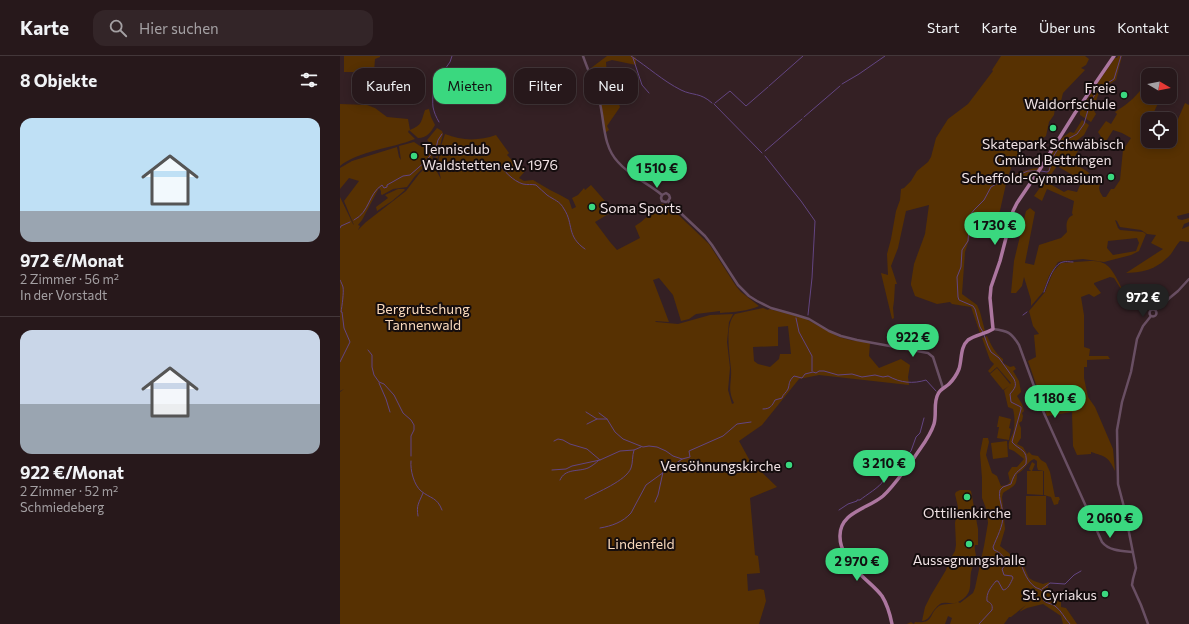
<!DOCTYPE html>
<html lang="de">
<head>
<meta charset="utf-8">
<style>
	:root { --surface:#27181b; --page:#332528; --text:#f1f3f6; --muted:#a4a0a3; --line:#43373a; --accent:#3ad87f }
	body { margin:0; font-family:Commissioner,sans-serif; background:var(--page); color:var(--text); height:100vh; display:flex; flex-direction:column; font-size:15px; white-space:nowrap }
	* { box-sizing:border-box; margin:0 }
	p { font-size:13px; color:var(--muted) }
	.icon { flex:none; width:22px; height:22px; fill:none; stroke:currentColor; stroke-width:2; stroke-linecap:round; stroke-linejoin:round }
	.map { position:relative; flex:1; overflow:hidden }
	.drawer { display:flex; flex-direction:column; background:var(--surface); width:340px }
	.drawer>* { flex:none }
	.top-card { position:absolute; left:12px; top:12px; width:380px; height:36px; display:flex; gap:8px }
	.needle { width:26px; rotate:100deg }
	.controls { position:absolute; left:801px; top:12px; display:grid; gap:8px }
	.controls a { display:grid; place-items:center; width:36px; height:36px; border-radius:8px; background:var(--surface); box-shadow:0 2px 10px #0003,0 0 0 1px var(--line); font-size:20px }
	.price { position:absolute; translate:-50% -34px; padding:0 9px; border-radius:14px; background:var(--accent); color:#111; font-size:13px; line-height:26px; filter:drop-shadow(0 1px 2px #0008) }
	.price::after { content:''; position:absolute; left:50%; top:24px; width:12px; height:9px; margin-left:-6px; background:inherit; clip-path:polygon(0 0,100% 0,50% 100%) }
	.price.on { background:#222; color:#fff }
	ul { padding:0; list-style:none }
	li { display:grid; align-content:center; gap:8px; height:212px; padding:0 20px }
	li+li { border-top:1px solid var(--line) }
	li span { display:grid; place-items:center; height:124px; border-radius:12px; color:#555 }
	li>.icon { margin-inline-start:auto }
	span .icon { width:72px; height:72px; fill:#fffc; stroke-width:1 }
	li b { font-size:17px }
	h2 { display:flex; justify-content:space-between; align-items:center; height:48px; padding:0 20px; font-size:17px }
	.tag { padding:0 14px; border-radius:12px; background:var(--surface); box-shadow:0 2px 10px #0003,0 0 0 1px var(--line); font-size:14px; line-height:36px }
	.tag.on { background:var(--accent); color:#111 }
	header { display:flex; align-items:center; gap:24px; box-sizing:border-box; height:56px; padding:0 20px; background:var(--surface); border-bottom:1px solid var(--line) }
	header strong { font-size:19px }
	nav { display:flex; gap:22px; margin-inline-start:auto; font-size:14px }
	.search { width:280px; height:36px; background:var(--page); display:flex; align-items:center; gap:10px; box-sizing:border-box; padding:0 14px; border-radius:12px; color:var(--muted); font-size:15px }
	main { display:flex; flex:1; min-height:0 }
	.map>svg:first-child { display:block }
	.green { fill:#573102; fill-rule:evenodd }
	.lines { fill:none; stroke-linecap:round; stroke-linejoin:round }
	.stream { stroke:#634582; stroke-width:1 }
	.minor { stroke:#694f63; stroke-width:2.5 }
	.major { stroke:#ac769f; stroke-width:3.5 }
	.poi-dot { fill:#3ad87f; stroke:#150d0e; stroke-width:1.5 }
	.labels { text-anchor:middle; dominant-baseline:central; stroke-width:4; stroke-linejoin:round; paint-order:stroke }
	.poi-label { font-size:14px; fill:#f0e2e4; stroke:#150d0e; text-anchor:end }
	.park-label { font-size:14px; fill:#f9d9bc; stroke:#150d0e }
</style>
</head>
<body>
<header>
<strong>Karte</strong>
<div class="search"><svg class="icon" aria-label="search" viewBox="0 0 24 24"><circle cx="10" cy="10" r="6"/><path d="M15 15l6 6"/></svg>Hier suchen</div>
<nav><a>Start</a><a>Karte</a><a>Über uns</a><a>Kontakt</a></nav>
</header>
<main>
<section class="drawer">
<h2>8 Objekte<svg class="icon" aria-label="filters" viewBox="0 0 24 24"><path d="M4 7h16M4 17h16"/><circle cx="9" cy="7" r="2"/><circle cx="15" cy="17" r="2"/></svg></h2>
<ul>
<li><span style="background:linear-gradient(#bfe0f5 75%,#9aa5b1 0)"><svg class="icon" aria-label="home" viewBox="0 0 24 24"><path d="M3 11l9-7 9 7M6 9v11h12V9"/></svg></span><div><b>972 €/Monat</b><p>2 Zimmer · 56 m²</p><p>In der Vorstadt</p></div></li>
<li><span style="background:linear-gradient(#c9d6e8 60%,#9aa5b1 0)"><svg class="icon" aria-label="home" viewBox="0 0 24 24"><path d="M3 11l9-7 9 7M6 9v11h12V9"/></svg></span><div><b>922 €/Monat</b><p>2 Zimmer · 52 m²</p><p>Schmiedeberg</p></div></li>
</ul>
</section>
<div class="map">
<svg width="849" height="568" viewBox="0 0 849 568">
	<rect width="100%" height="100%" fill="#342024"/>
	<path class="green" d="M4,0H40V1L35,3L34,16H4Z
		M267,0H292L296,2V9L272,4L266,6L267,20L280,51L267,70L269,74L265,77L262,55L250,15L251,12Z
		M661,0H745L749,3L746,9L741,12L745,14L723,37L720,49L715,52L714,59L709,66L706,80L696,87L683,93L672,109L668,121C678,118 688,112 699,112L695,118H692L666,128L656,172L635,165L625,196L622,238L637,249L640,256L645,275L640,277L631,251L612,248L610,246L597,248L575,240L571,229V227L574,208L585,178L589,149L566,155L558,192L551,210L557,228H555L554,245L553,252L554,262L552,263L541,217L548,219L547,198L551,183L556,155L560,144L561,133L564,132L571,125L577,115L588,106L591,101L596,82L608,63L628,48L653,15L652,14Z
		M778,0H782L776,24L760,34L753,53L756,58L751,66L740,59V56L755,31L775,2H777Z
		M803,31L808,33V41H821L813,58L822,63H808V85H830V68L835,70L845,47L849,49V157L837,160L838,163L842,164L849,162V166L844,168L842,173L849,170V186L840,185C836,189 834,194 831,198C817,213 806,216 786,217L823,193L811,187L816,179L807,178L801,174L780,171L777,165L775,164L778,172L780,174L803,176L806,178L799,195L791,199L764,206L743,203L722,205L718,206L709,220L703,236L691,250V244L684,221L682,230L676,237H671L674,205L686,155L690,152L695,156L685,207L694,209L699,189L721,182L727,176C726,169 726,162 733,159L732,157L734,145L707,133L702,145L694,140C701,130 712,116 708,104L722,82L730,76L734,77L742,64L749,69L744,79L735,86L737,88L734,92L738,95L729,110L734,111L737,109L748,116L753,123L758,125L760,128L759,132L760,136L763,141H766L771,133H774L780,124L783,94L791,82L782,77L773,74L765,87L758,76L766,65L771,68L777,58L775,56C786,49 795,42 803,31ZM717,110L736,121L739,117L742,125L737,136L728,134L724,136L710,128V120ZM797,182L799,187L796,195L773,199L767,192L768,185Z
		M0,48L27,49L35,52L47,61L68,63L70,74C82,69 81,66 85,54L89,53L91,61L95,69C91,76 87,82 78,82L69,74L68,76L75,83C53,92 18,95 0,110Z
		M97,72L102,75L103,78L100,90H98L92,101L93,102L75,120L67,131L53,133L42,139L41,138V135L39,132L22,164L18,169L20,170L18,174L26,166L66,135L79,118L98,99L97,116L101,123L98,110L101,90L105,78C122,85 139,85 156,79L169,97L167,99L178,110L180,108L186,114L179,122L184,125L193,124L210,134L220,139L229,144L232,153L236,151L232,142L238,139L244,132L245,134L251,129L265,145L266,150H268L270,157L255,166L270,186L277,194L300,182L295,170L301,166L321,148H327L330,151L369,188L396,230L401,236L419,250C408,255 394,256 380,257V255L356,258L349,263L341,265L333,239L319,222L313,224L329,266L315,265L316,266L338,268L370,259L393,258L389,266L387,286L390,312L388,334L392,348L394,347C387,333 392,327 391,313C390,299 384,269 395,258L423,252L428,254L429,253L464,262L499,281L510,284L530,287L529,300L539,312L561,303L570,309L568,321L569,329L479,319L459,323L422,369L399,385L410,405L437,431L410,442L415,499L418,500L420,517L407,518L408,535L420,533L424,534L426,545L419,568H0V336L4,333L0,335V141L13,168L14,169L4,145L19,125L9,122L0,133V112L12,105L57,91L59,101L61,104L59,90L74,86L80,90L82,87L92,94L94,91L87,84ZM448,270L451,298H440L439,303L430,311L418,308L414,305L413,291L438,290V271Z
		M58,133H64L65,134L52,145L37,155L36,151L48,142L45,139Z
		M750,205C754,205 759,205 763,207C773,210 781,232 786,241L774,222L770,221L754,227V228L761,237L754,241L749,238L741,241L744,259V291L750,293L749,300H768L770,303L747,304V311H744V322L748,341L755,351L773,393L775,415C768,400 766,401 751,396V398L737,399L733,390L732,356L707,360L688,305L696,301L694,279L699,278L693,270L689,255L705,236L713,216L721,207Z
		M647,280C651,289 655,297 663,303V307L670,311L674,310L676,313L673,315L679,325L681,336L677,340L682,348L684,355L682,357L683,360L682,365L679,367L681,372V382L677,388L683,391L687,398L689,396L692,399L698,400L701,404L706,407L710,416L715,441H719L720,444H719L718,448L714,449L711,441L704,439V415L698,414L697,411V405L694,403C687,406 685,414 677,418C677,431 673,430 663,437L662,441L665,473L660,490L669,497L671,500L674,502L676,500L680,501L689,522L694,525L703,528L709,526L708,530V536L721,543V551L726,552L737,568H723L721,560L703,548L687,552L679,556L686,549L671,561H669L664,568H610L612,562L608,560L605,568H567L571,566L574,568L575,566C595,568 588,558 599,550C605,547 612,549 618,546L620,547L633,537L635,532L644,490L648,467L647,455L642,442V422L640,397L643,382H648L649,386L646,399L652,417L657,420L661,430L667,429L670,426L668,417L672,411H677L684,403L674,395L669,393C668,386 670,384 673,377C675,370 675,361 673,353L668,351L664,334L669,330L663,334L650,318L657,312L670,328L671,327L657,311L650,317L648,315L654,308L650,304L642,282Z
		M659,360L671,363L669,372L671,373L669,384L657,382L659,371H657Z
		M667,385L668,401L653,403L651,387Z
		M692,406L695,408L692,415H703V439L687,438V415H691L689,413Z
		M620,434H629L631,435L638,473V489H635C634,493 636,497 636,501C635,507 632,511 631,516C629,529 634,538 618,546C612,549 606,545 600,548C592,553 591,564 582,565L585,551L591,539L606,514L608,507L615,495L616,489L615,467L618,451L615,438L616,436Z
		M686,440H706V469H686Z"/>
	<g class="lines">
		<path class="stream" d="M291,0C308,11 323,25 341,34C353,40 360,36 372,47
			M293,2L302,29L309,37
			M502,28L519,18L545,0
			M429,30L463,0
			M375,47L390,35L406,50L428,31
			M374,48L422,97
			M464,61L500,30
			M99,66C96,61 94,56 93,51C92,42 93,25 103,23L105,13L110,6L112,0
			M425,95L462,63
			M425,100L461,145L475,165L472,222L468,259
			M158,107C164,115 173,125 183,128C187,129 192,128 196,129C200,132 203,136 207,139C214,144 220,145 224,153C234,168 226,180 245,193
			M701,115L707,116L709,115L713,101L719,91L724,85L737,78L744,68L750,47L758,33L774,23L781,0
			M14,164C30,156 28,138 42,129L44,132L47,131V129L63,120L70,119L86,105L96,92L98,84L102,78
			M0,172L1,170L10,166
			M0,224C1,226 2,228 3,231C4,236 2,250 1,256H2L4,272L10,286L0,306
			M704,236C707,228 713,208 723,206C726,205 729,206 733,206
			M683,259L687,256
			M456,262L459,276L472,300V315
			M643,276L640,271L635,253L633,250L619,244L618,241L617,221L621,211L622,194L628,185L630,159L634,154L644,144L651,131L658,127L688,115H698
			M28,294L32,299V311L34,319L39,326L44,328L54,339L63,357L71,364L74,369V374L71,380V400
			M39,327L46,343L50,356
			M423,353C430,353 432,350 435,344L442,342C443,338 446,337 448,333C450,327 448,326 454,320L462,322L465,318L473,316L476,317L479,315H484L498,319L512,318L522,321L535,319L543,321L548,320C561,327 573,328 586,324L596,335
			M246,356L257,363H267
			M259,357L267,363L275,376L283,383L303,391L309,390L317,391L326,395L333,400L342,403
			M247,368L257,363
			M214,385L218,383L223,384L230,388L247,393L260,404L280,395L294,394L301,391
			M71,405C70,414 74,429 81,435C91,443 97,441 102,454
			M212,414L226,413L232,410L260,404
			M220,424C225,412 238,416 248,412C252,410 256,407 259,404
			M245,443C257,436 286,425 291,412C293,407 292,400 294,394
			M315,446L318,439L323,416
			M499,454L508,448L517,445V444H520C526,439 540,431 543,425L546,424L548,420L551,419L557,409L561,408L565,401L571,395L576,381L580,377L584,362
			M78,460C76,449 79,447 83,437
			M260,472C272,470 283,466 291,457L306,429L342,403L350,401L349,395L383,380L397,368L411,366
			M666,505L677,506L681,508C684,516 687,525 695,531C698,533 700,532 703,536
			M702,533L710,527L725,528L734,519L741,515
			M703,544C707,548 711,547 715,550C722,555 724,562 730,568
			M639,568L652,554C653,549 651,547 647,545C646,537 651,531 656,525H658L663,534C668,534 671,526 673,522L672,520L664,519L662,513L666,508C664,500 661,497 654,494L653,491C657,481 663,470 663,460C663,451 658,443 660,434L663,431L671,428C675,415 677,417 686,408C688,393 680,395 672,386L681,353V351L671,346L670,338C675,332 677,330 674,323L659,302L651,296L648,290L644,279"/>
		<path class="minor" d="M243,0C248,14 254,28 259,43C265,65 262,89 278,106C290,120 308,127 322,139
			M328,145L330,142L329,139L326,137L322,139L321,142L322,145L326,146L328,145L365,180L372,189L398,229L409,240L417,245L431,252L456,259L469,263L489,275L501,280L517,284L588,297L593,301L603,332
			M809.5 257a3.5 3.5 0 1 1 7 0a3.5 3.5 0 1 1-7 0Z
			M815,254L838,235L849,223
			M653,273C668,275 671,276 679,289L703,355L762,486C769,495 782,495 793,496
			M808,568L801,549L792,529L793,523L796,512L784,451L778,428L777,374L782,346L791,316L797,283L803,270L811,260"/>
		<path class="major" d="M552,568C550,558 547,548 542,540C536,532 529,527 522,520C513,511 500,496 500,481C499,456 528,453 543,440C555,429 564,414 574,402C581,391 590,381 594,368C597,358 593,347 598,338C600,333 606,331 609,328C613,324 617,318 619,313C622,304 620,291 628,284C635,279 645,278 653,273L650,242L651,231L660,205L673,155L677,147L700,113L735,57L774,0"/>
	</g>
	<g class="poi-dot">
		<circle cx="784" cy="39" r="4"/>
		<circle cx="713" cy="72" r="4"/>
		<circle cx="74" cy="100" r="4"/>
		<circle cx="771" cy="121" r="4"/>
		<circle cx="252" cy="151" r="4"/>
		<circle cx="449" cy="409" r="4"/>
		<circle cx="627" cy="441" r="4"/>
		<circle cx="629" cy="488" r="4"/>
		<circle cx="765" cy="538" r="4"/>
	</g>
	<g class="labels">
		<g class="poi-label">
			<text x="776" y="31">Freie<tspan x="776" dy="16">Waldorfschule</tspan></text>
			<text x="713" y="87" text-anchor="middle">Skatepark Schwäbisch<tspan x="713" dy="16">Gmünd Bettringen</tspan></text>
			<text x="82" y="92" text-anchor="start">Tennisclub<tspan x="82" dy="16">Waldstetten e.V. 1976</tspan></text>
			<text x="763" y="121">Scheffold-Gymnasium</text>
			<text x="260" y="151" text-anchor="start">Soma Sports</text>
			<text x="441" y="409">Versöhnungskirche</text>
			<text x="627" y="456" text-anchor="middle">Ottilienkirche</text>
			<text x="629" y="503" text-anchor="middle">Aussegnungshalle</text>
			<text x="757" y="538">St. Cyriakus</text>
		</g>
		<g class="park-label">
			<text x="83" y="252">Bergrutschung<tspan x="83" dy="16">Tannenwald</tspan></text>
			<text x="301" y="487">Lindenfeld</text>
		</g>
	</g>
</svg>
<div class="controls">
<a><svg class="needle" viewBox="-14 -14 28 28"><path d="M0-13l5 13h-10z" fill="#e53935"/><path d="M0 13l5-13h-10z" fill="#a4a0a3"/></svg></a>
<a><svg class="icon" aria-label="locate" viewBox="0 0 24 24"><circle cx="12" cy="12" r="6"/><path d="M12 2v4M12 18v4M2 12h4M18 12h4"/></svg></a>
</div>
<b class="price" style="left:317px;top:133px">1 510 €</b>
<b class="price" style="left:655px;top:190px">1 730 €</b>
<b class="price on" style="left:803px;top:262px">972 €</b>
<b class="price" style="left:573px;top:302px">922 €</b>
<b class="price" style="left:715px;top:363px">1 180 €</b>
<b class="price" style="left:544px;top:428px">3 210 €</b>
<b class="price" style="left:770px;top:483px">2 060 €</b>
<b class="price" style="left:517px;top:526px">2 970 €</b>
<div class="top-card">
<a class="tag">Kaufen</a>
<a class="tag on">Mieten</a>
<a class="tag">Filter</a>
<a class="tag">Neu</a>
</div>
</div>
</main>
</body>
</html>
